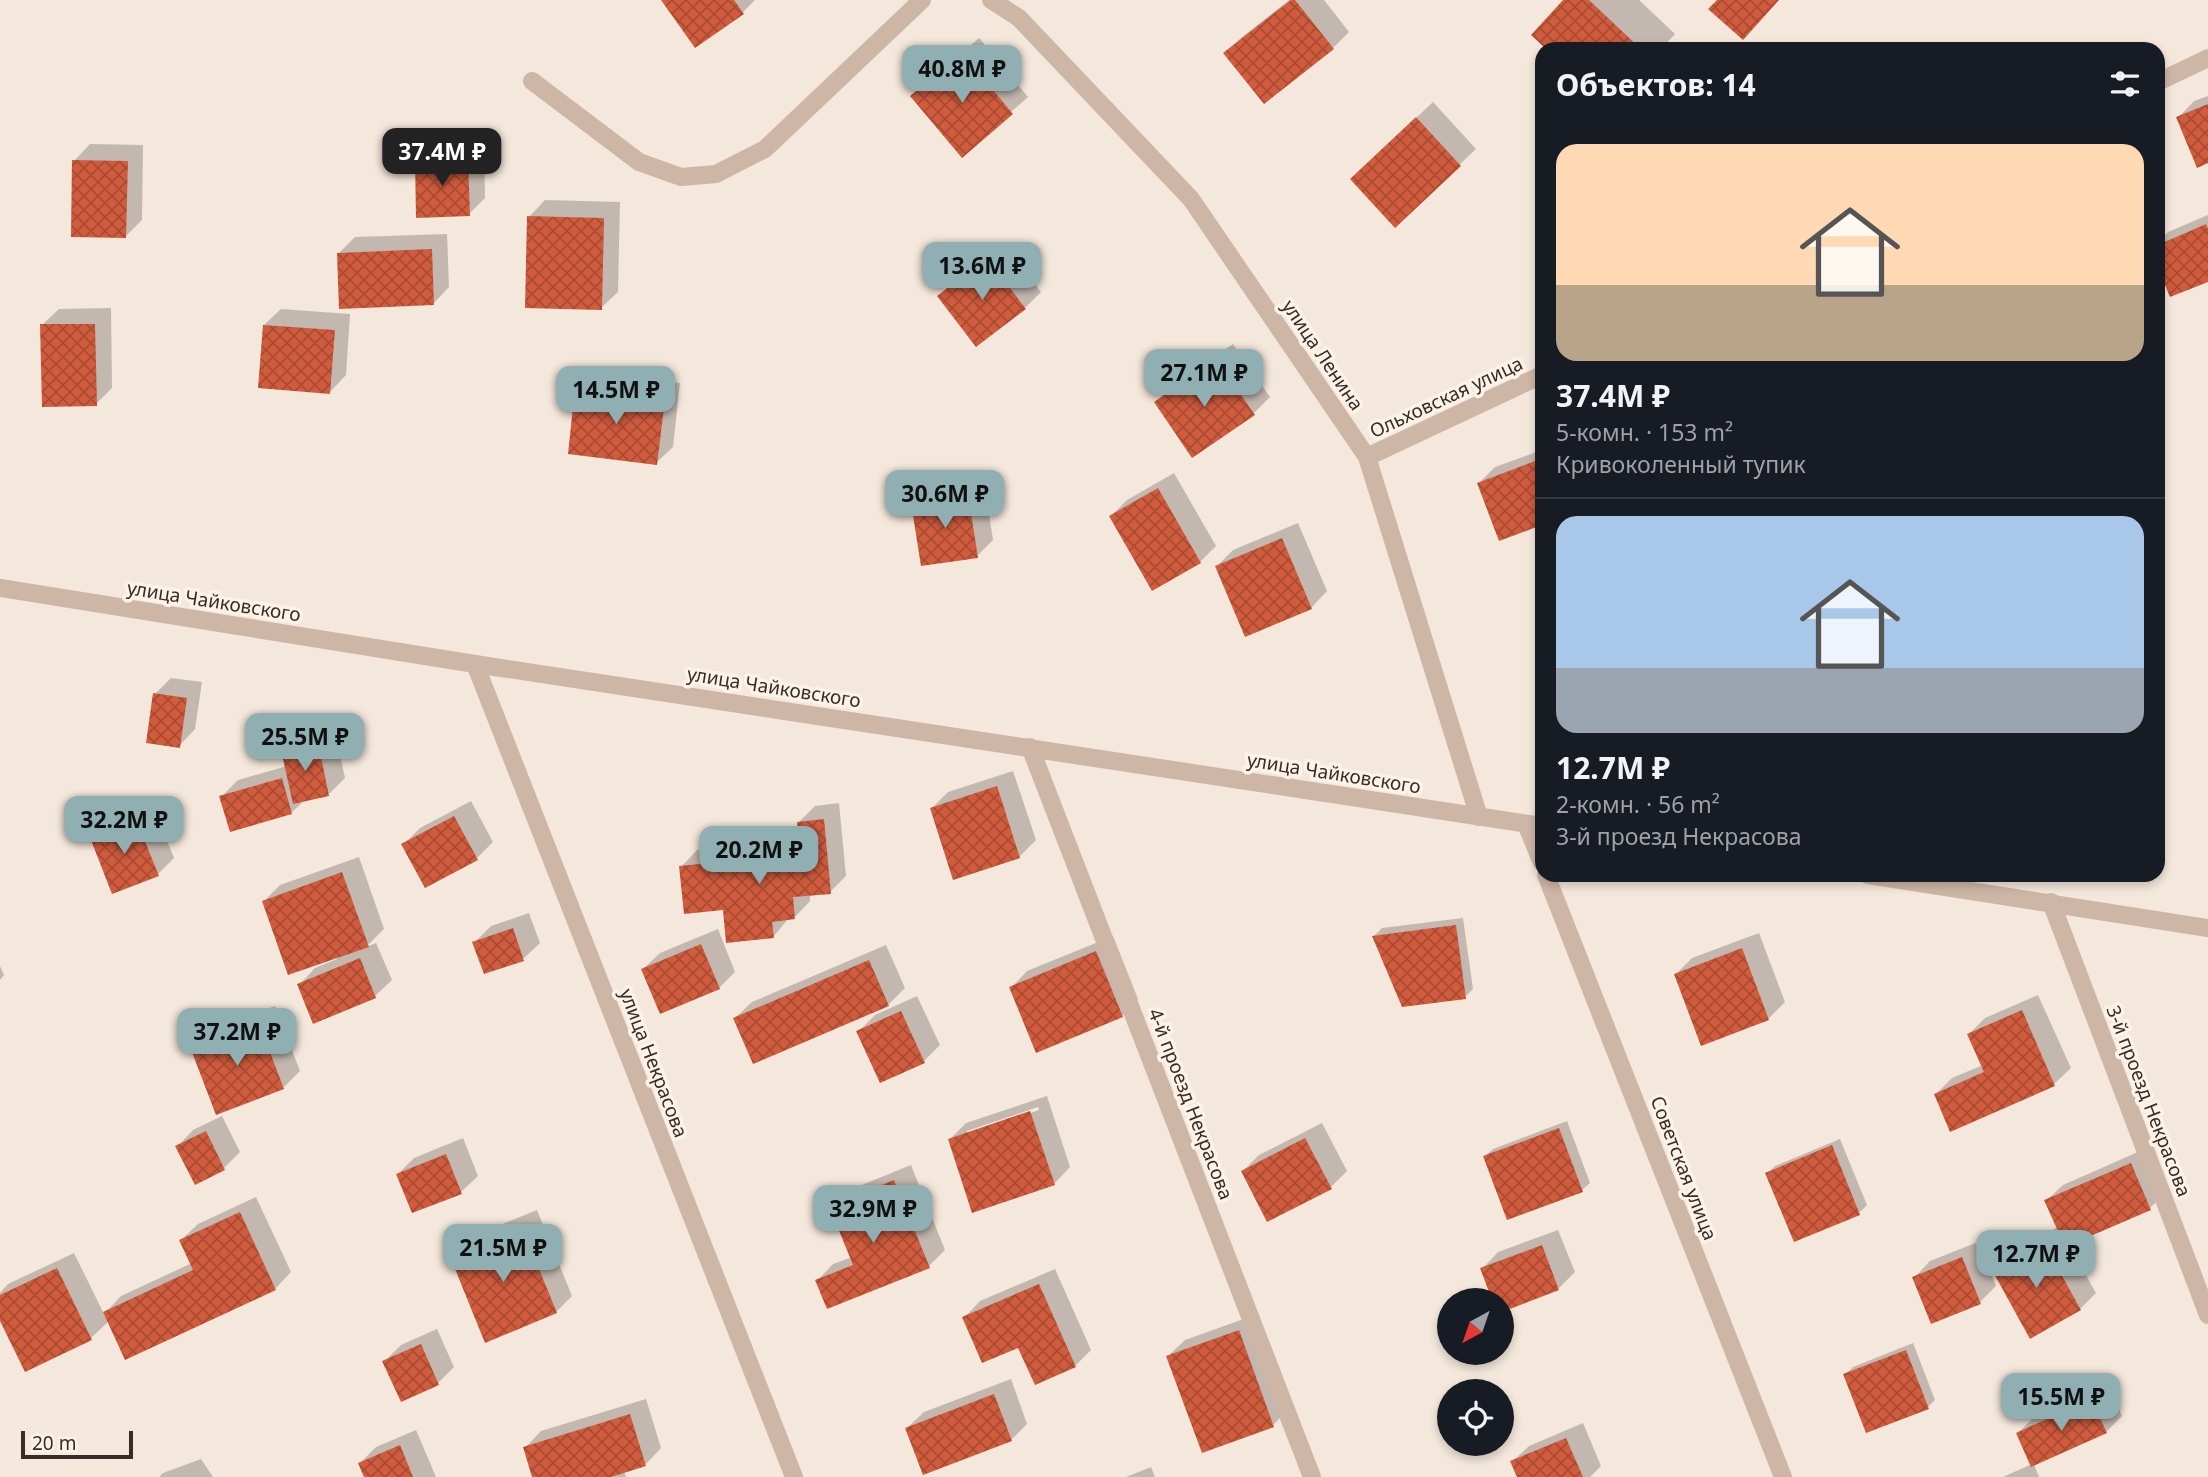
<!DOCTYPE html>
<html lang="ru">
<head>
<meta charset="utf-8">
<style>
	:root { --surface:#171b24; --page:#242831; --text:#f1f3f6; --muted:#9ea1a6; --line:#363941; --accent:#90afb2 }
	body { margin:0; font-family:"Noto Sans",sans-serif; background:var(--page); color:var(--text); height:100vh; display:flex; flex-direction:column; font-size:26px; white-space:nowrap }
	* { box-sizing:border-box; margin:0 }
	p { font-size:23px; color:var(--muted) }
	.icon { flex:none; width:38px; height:38px; fill:none; stroke:currentColor; stroke-width:2; stroke-linecap:round; stroke-linejoin:round }
	.map { position:relative; flex:1; overflow:hidden }
	.panel { position:absolute; left:1535px; top:42px; width:630px; height:840px; display:flex; flex-direction:column; background:var(--surface); border-radius:21px; box-shadow:0 4px 10px #0003 }
	.panel>* { flex:none }
	.needle { width:46px; rotate:220deg }
	.tools { position:absolute; left:1437px; top:1288px; display:grid; gap:14px }
	.tools a { display:grid; place-items:center; width:77px; height:77px; border-radius:50%; background:var(--surface); box-shadow:0 4px 10px #0003; font-size:35px }
	.scale { position:absolute; left:21px; bottom:18px; width:112px; box-sizing:border-box; padding-left:7px; border:4px solid #392c27; border-top:0; font-size:19px; line-height:24px; white-space:nowrap; color:#392c27; -webkit-text-stroke:5px #fbf2e8; paint-order:stroke }
	.price { position:absolute; translate:-50% -60px; padding:0 16px; border-radius:14px; background:var(--accent); color:#111; font-size:23px; line-height:46px; filter:drop-shadow(0 2px 4px #0008) }
	.price::after { content:''; position:absolute; left:50%; top:42px; width:21px; height:16px; margin-left:-10px; background:inherit; clip-path:polygon(0 0,100% 0,50% 100%) }
	.price.current { background:#222; color:#fff }
	ul { padding:0; list-style:none }
	li { display:grid; align-content:center; gap:14px; height:371px; padding:0 21px }
	li+li { border-top:2px solid var(--line) }
	li span { display:grid; place-items:center; height:217px; border-radius:21px; color:#555 }
	li>.icon { margin-inline-start:auto }
	span .icon { width:126px; height:126px; fill:#fffc; stroke-width:1 }
	li b { font-size:30px }
	h2 { display:flex; justify-content:space-between; align-items:center; height:84px; padding:0 21px; font-size:30px }
	.map>svg:first-child { display:block }
	.shadow { fill:#0003; fill-rule:evenodd }
	.building { fill:url(#building-cross-hatch) }
	.lines { fill:none; stroke-linecap:round; stroke-linejoin:round }
	.minor { stroke:#cdb6a6; stroke-width:18 }
	.tertiary { stroke:#cdb6a6; stroke-width:18 }
	.labels { text-anchor:middle; dominant-baseline:central; stroke-width:7; stroke-linejoin:round; paint-order:stroke }
	.street-label { font-size:19px; fill:#392c27; stroke:#fbf2e8 }
</style>
</head>
<body>
<div class="map">
<svg width="2208" height="1477" viewBox="0 0 2208 1477">
	<defs>
		<pattern id="building-cross-hatch" width="8" height="8" patternUnits="userSpaceOnUse" patternTransform="scale(1.75)"><rect width="8" height="8" fill="#d05b3d"/><path d="M0 0l8 8M0 8l8-8" fill="none" stroke="#aa4b33"/></pattern>
	</defs>
	<rect width="100%" height="100%" fill="#f4e7db"/>
	<path class="shadow" d="M663,0H755L743,12L695,46Z
		M1289,0H1324L1349,32L1333,48L1225,53L1242,37Z
		M1566,0H1639L1675,34L1661,49H1549Z
		M979,38L1028,97L962,155L913,97Z
		M2208,96V161L2178,118L2194,101Z
		M1433,102L1476,149L1395,225L1368,163Z
		M484,143L485,198L469,214L416,160L433,144Z
		M90,144L143,145L142,220L125,237L74,161Z
		M545,200L620,202L618,292L601,308L529,217Z
		M2208,215V280L2171,295L2158,263V242L2168,232Z
		M447,234L449,287L433,304L338,254L355,237Z
		M1004,243L1041,292L1025,308L977,345L939,296L954,281V285L995,254L993,251Z
		M111,308L112,388L96,404L42,325L59,309Z
		M281,309L350,314L346,375L330,392L264,325Z
		M1233,344L1270,397L1254,413L1156,402L1172,386Z
		M593,372L680,383L673,447L656,463L577,388Z
		M1542,450V523L1479,483L1495,467Z
		M1174,473L1216,546L1200,562L1111,516L1127,500Z
		M984,479L993,540L977,556L913,503L929,487Z
		M1298,523L1327,591L1311,608L1217,566L1233,550Z
		M171,678L202,682L195,729L179,746L155,694Z
		M334,727L345,778L328,795L305,800L291,813L221,797L238,780L287,766L283,750L300,734Z
		M1013,771L1036,840L1019,857L932,808L948,792Z
		M471,801L493,842L477,858L403,845L420,828Z
		M151,802L174,858L158,874L91,835L107,819Z
		M839,803L846,876L830,892L810,894V901L794,918H789L773,937L724,908L681,867L697,850L801,840L799,822L815,806Z
		M359,857L384,929L366,947L376,943L392,980L375,996L314,1022L299,985L315,968L337,959L336,957L264,901L280,885Z
		M529,913L540,943L523,959L474,943L491,926Z
		M1463,918L1473,989L1465,997L1374,936L1382,928Z
		M718,929L735,972L719,988L643,969L660,953Z
		M1759,933L1785,1002L1768,1019L1702,1043L1676,974L1692,958Z
		M1113,936L1138,999L1122,1016L1011,988L1027,971Z
		M886,945L905,988L888,1005L735,1018L752,1002Z
		M0,966L4,975L0,980Z
		M2038,995L2071,1068L2054,1084L1951,1129L1936,1094L1952,1078L1983,1065L1969,1034L1985,1018Z
		M917,996L940,1045L924,1061L859,1031L875,1015Z
		M275,1006L300,1071L283,1088L192,1047L209,1031Z
		M1047,1096L1070,1167L1054,1184L950,1139L966,1123ZM1038,1107L1039,1110L967,1134V1131Z
		M222,1116L240,1152L224,1168L177,1147L193,1130Z
		M1567,1121L1590,1183L1582,1190L1485,1156L1493,1149Z
		M1322,1123L1347,1171L1331,1187L1243,1171L1259,1155Z
		M463,1138L478,1176L461,1192L398,1174L414,1158Z
		M1840,1139L1867,1205L1859,1213L1795,1240L1767,1174L1775,1166Z
		M2147,1148L2166,1192L2150,1208L2068,1243L2096,1293L2080,1309L1994,1271L2010,1254L2058,1227L2046,1201L2063,1185Z
		M911,1165L945,1250L929,1266L817,1281L833,1264L852,1257L831,1207L847,1191Z
		M256,1197L291,1272L275,1289L109,1321L91,1338L26,1370L0,1317V1293L8,1284L74,1253L104,1314L121,1296L192,1263L181,1240L198,1224Z
		M537,1210L572,1296L556,1312L451,1255L468,1238Z
		M1558,1230L1575,1272L1558,1289L1502,1310V1300H1494L1482,1269L1498,1252Z
		M1978,1242L1996,1286L1980,1302L1914,1278L1930,1261Z
		M1055,1269L1091,1350L1075,1366L1019,1345L964,1318L980,1301Z
		M1255,1315L1289,1409L1273,1425L1168,1356L1185,1340Z
		M437,1329L454,1367L438,1383L385,1361L401,1345Z
		M1913,1343L1935,1400L1928,1407L1845,1375L1853,1367Z
		M1011,1379L1027,1424L1011,1440L907,1428L924,1412Z
		M2108,1384L2122,1416L2106,1432L2034,1464L2039,1477H2003L2032,1464L2018,1433L2034,1417Z
		M646,1399L661,1448L645,1465L624,1471L626,1477H534L525,1448L541,1431Z
		M1583,1423L1601,1466L1590,1477H1519L1512,1462L1529,1446Z
		M416,1430L436,1477H366L360,1463L376,1447Z
		M201,1459L213,1477H159L163,1473Z
		M1151,1467L1155,1477H1126Z"/>
	<path class="building" d="M661,0H734L744,14L695,48Z
		M1291,0H1295L1334,49L1264,104L1223,53Z
		M1563,0H1589L1641,49H1546L1531,35Z
		M1717,0H1779L1743,40L1708,9Z
		M962,53L1013,114L962,158L910,96Z
		M2208,104V163L2197,168L2176,117Z
		M1416,117L1461,166L1395,228L1350,179Z
		M468,158L470,216L416,218L415,159Z
		M72,160L128,161L126,238L71,237Z
		M527,216L604,218L602,310L525,308Z
		M2206,224L2208,229V282L2170,297L2158,268V245Z
		M432,249L434,305L339,309L337,253Z
		M987,258L1026,309L976,347L937,296Z
		M40,324H95L97,406L42,407Z
		M263,325L335,330L330,394L258,388Z
		M1216,359L1255,415L1192,458L1154,402Z
		M575,388L665,399L657,465L568,454Z
		M1535,461L1542,479V525L1499,541L1477,483Z
		M1158,488L1201,563L1152,591L1109,516Z
		M968,494L978,558L921,566L911,503Z
		M1282,538L1312,609L1245,637L1215,566Z
		M153,693L187,698L180,748L146,743Z
		M318,742L329,796L293,804L281,750Z
		M282,778L292,814L230,832L219,796Z
		M997,786L1020,858L953,880L930,808Z
		M454,816L478,860L425,888L401,844Z
		M135,817L159,876L112,894L89,835Z
		M824,819L831,894L793,897L795,919L772,922L774,938L726,943L723,910L684,914L679,866L800,854L797,822Z
		M342,872L369,947L288,975L262,901Z
		M1456,925L1466,999L1402,1007L1372,936Z
		M513,928L524,961L484,974L472,942Z
		M701,944L720,989L660,1014L641,969Z
		M1742,948L1769,1020L1701,1046L1674,974Z
		M1096,951L1123,1017L1036,1053L1009,987Z
		M360,958L376,998L313,1024L297,984Z
		M869,960L889,1006L753,1064L733,1018Z
		M2022,1010L2055,1086L1950,1132L1934,1094L1984,1072L1967,1034Z
		M901,1011L925,1063L880,1083L856,1031Z
		M258,1021L284,1089L216,1115L190,1047Z
		M1030,1111L1055,1185L972,1213L948,1139Z
		M1559,1128L1583,1192L1507,1220L1483,1156Z
		M206,1131L225,1170L195,1185L175,1146Z
		M1305,1138L1332,1189L1267,1222L1241,1171Z
		M1832,1145L1860,1215L1794,1242L1765,1173Z
		M446,1154L462,1194L412,1213L396,1174Z
		M2131,1163L2151,1210L2065,1247L2044,1200Z
		M894,1180L930,1268L827,1309L815,1280L853,1265L829,1206Z
		M240,1212L276,1290L125,1360L103,1312L193,1270L179,1240Z
		M521,1225L557,1313L485,1343L449,1254Z
		M2043,1242L2081,1310L2030,1339L1992,1270Z
		M1542,1245L1559,1290L1502,1312V1300H1492L1480,1268Z
		M1962,1257L1981,1304L1931,1324L1912,1277Z
		M57,1268L92,1340L25,1372L0,1321V1295Z
		M1039,1284L1076,1367L1035,1385L1018,1348L982,1363L962,1317Z
		M1239,1330L1274,1427L1202,1453L1166,1356Z
		M421,1344L439,1385L401,1402L382,1361Z
		M1906,1350L1929,1409L1866,1433L1843,1374Z
		M994,1394L1012,1441L923,1475L905,1428Z
		M2091,1399L2107,1433L2031,1467L2016,1433Z
		M630,1414L646,1466L611,1477H532L523,1447Z
		M1566,1438L1583,1477H1517L1510,1461Z
		M400,1445L413,1477H364L358,1463Z"/>
	<g class="lines">
		<path class="minor" d="M991,0L1019,18L1191,199L1367,457L1479,817
			M532,81L639,162L681,177L716,174L765,149L922,0
			M2158,82L2208,58
			M1367,457L1542,375
			M475,664L794,1477
			M1030,747L1312,1477
			M2051,902L2208,1315"/>
		<path class="tertiary" d="M0,588L475,664L1542,826
			M1526,824L1542,863
			M1546,875L1783,1477
			M1868,875L2208,928"/>
	</g>
	<g class="labels">
		<g class="street-label">
			<text transform="translate(1323 355) rotate(56)">улица Ленина</text>
			<text transform="translate(1446 397) rotate(-25)">Ольховская улица</text>
			<text transform="translate(214 601) rotate(9)">улица Чайковского</text>
			<text transform="translate(774 687) rotate(9)">улица Чайковского</text>
			<text transform="translate(1334 773) rotate(9)">улица Чайковского</text>
			<text transform="translate(654 1063) rotate(69)">улица Некрасова</text>
			<text transform="translate(2149 1101) rotate(69)">3-й проезд Некрасова</text>
			<text transform="translate(1191 1104) rotate(69)">4-й проезд Некрасова</text>
			<text transform="translate(1684 1168) rotate(69)">Советская улица</text>
		</g>
	</g>
</svg>
<div class="tools">
<a><svg class="needle" viewBox="-14 -14 28 28"><path d="M0-13l5 13h-10z" fill="#e53935"/><path d="M0 13l5-13h-10z" fill="#9ea1a6"/></svg></a>
<a><svg class="icon" aria-label="locate" viewBox="0 0 24 24"><circle cx="12" cy="12" r="6"/><path d="M12 2v4M12 18v4M2 12h4M18 12h4"/></svg></a>
</div>
<div class="scale">20 m</div>
<b class="price" style="left:962px;top:105px">40.8M ₽</b>
<b class="price current" style="left:442px;top:188px">37.4M ₽</b>
<b class="price" style="left:982px;top:302px">13.6M ₽</b>
<b class="price" style="left:1204px;top:409px">27.1M ₽</b>
<b class="price" style="left:616px;top:426px">14.5M ₽</b>
<b class="price" style="left:945px;top:530px">30.6M ₽</b>
<b class="price" style="left:305px;top:773px">25.5M ₽</b>
<b class="price" style="left:124px;top:856px">32.2M ₽</b>
<b class="price" style="left:759px;top:886px">20.2M ₽</b>
<b class="price" style="left:237px;top:1068px">37.2M ₽</b>
<b class="price" style="left:873px;top:1245px">32.9M ₽</b>
<b class="price" style="left:503px;top:1284px">21.5M ₽</b>
<b class="price" style="left:2036px;top:1290px">12.7M ₽</b>
<b class="price" style="left:2061px;top:1433px">15.5M ₽</b>
<section class="panel">
<h2>Объектов: 14<svg class="icon" aria-label="filters" viewBox="0 0 24 24"><path d="M4 7h16M4 17h16"/><circle cx="9" cy="7" r="2"/><circle cx="15" cy="17" r="2"/></svg></h2>
<ul>
<li><span style="background:linear-gradient(#ffd9b3 65%,#b9a48a 0)"><svg class="icon" aria-label="home" viewBox="0 0 24 24"><path d="M3 11l9-7 9 7M6 9v11h12V9"/></svg></span><div><b>37.4M ₽</b><p>5-комн. · 153 m²</p><p>Кривоколенный тупик</p></div></li>
<li><span style="background:linear-gradient(#a9c7e8 70%,#9aa5b1 0)"><svg class="icon" aria-label="home" viewBox="0 0 24 24"><path d="M3 11l9-7 9 7M6 9v11h12V9"/></svg></span><div><b>12.7M ₽</b><p>2-комн. · 56 m²</p><p>3-й проезд Некрасова</p></div></li>
</ul>
</section>
</div>
</body>
</html>
